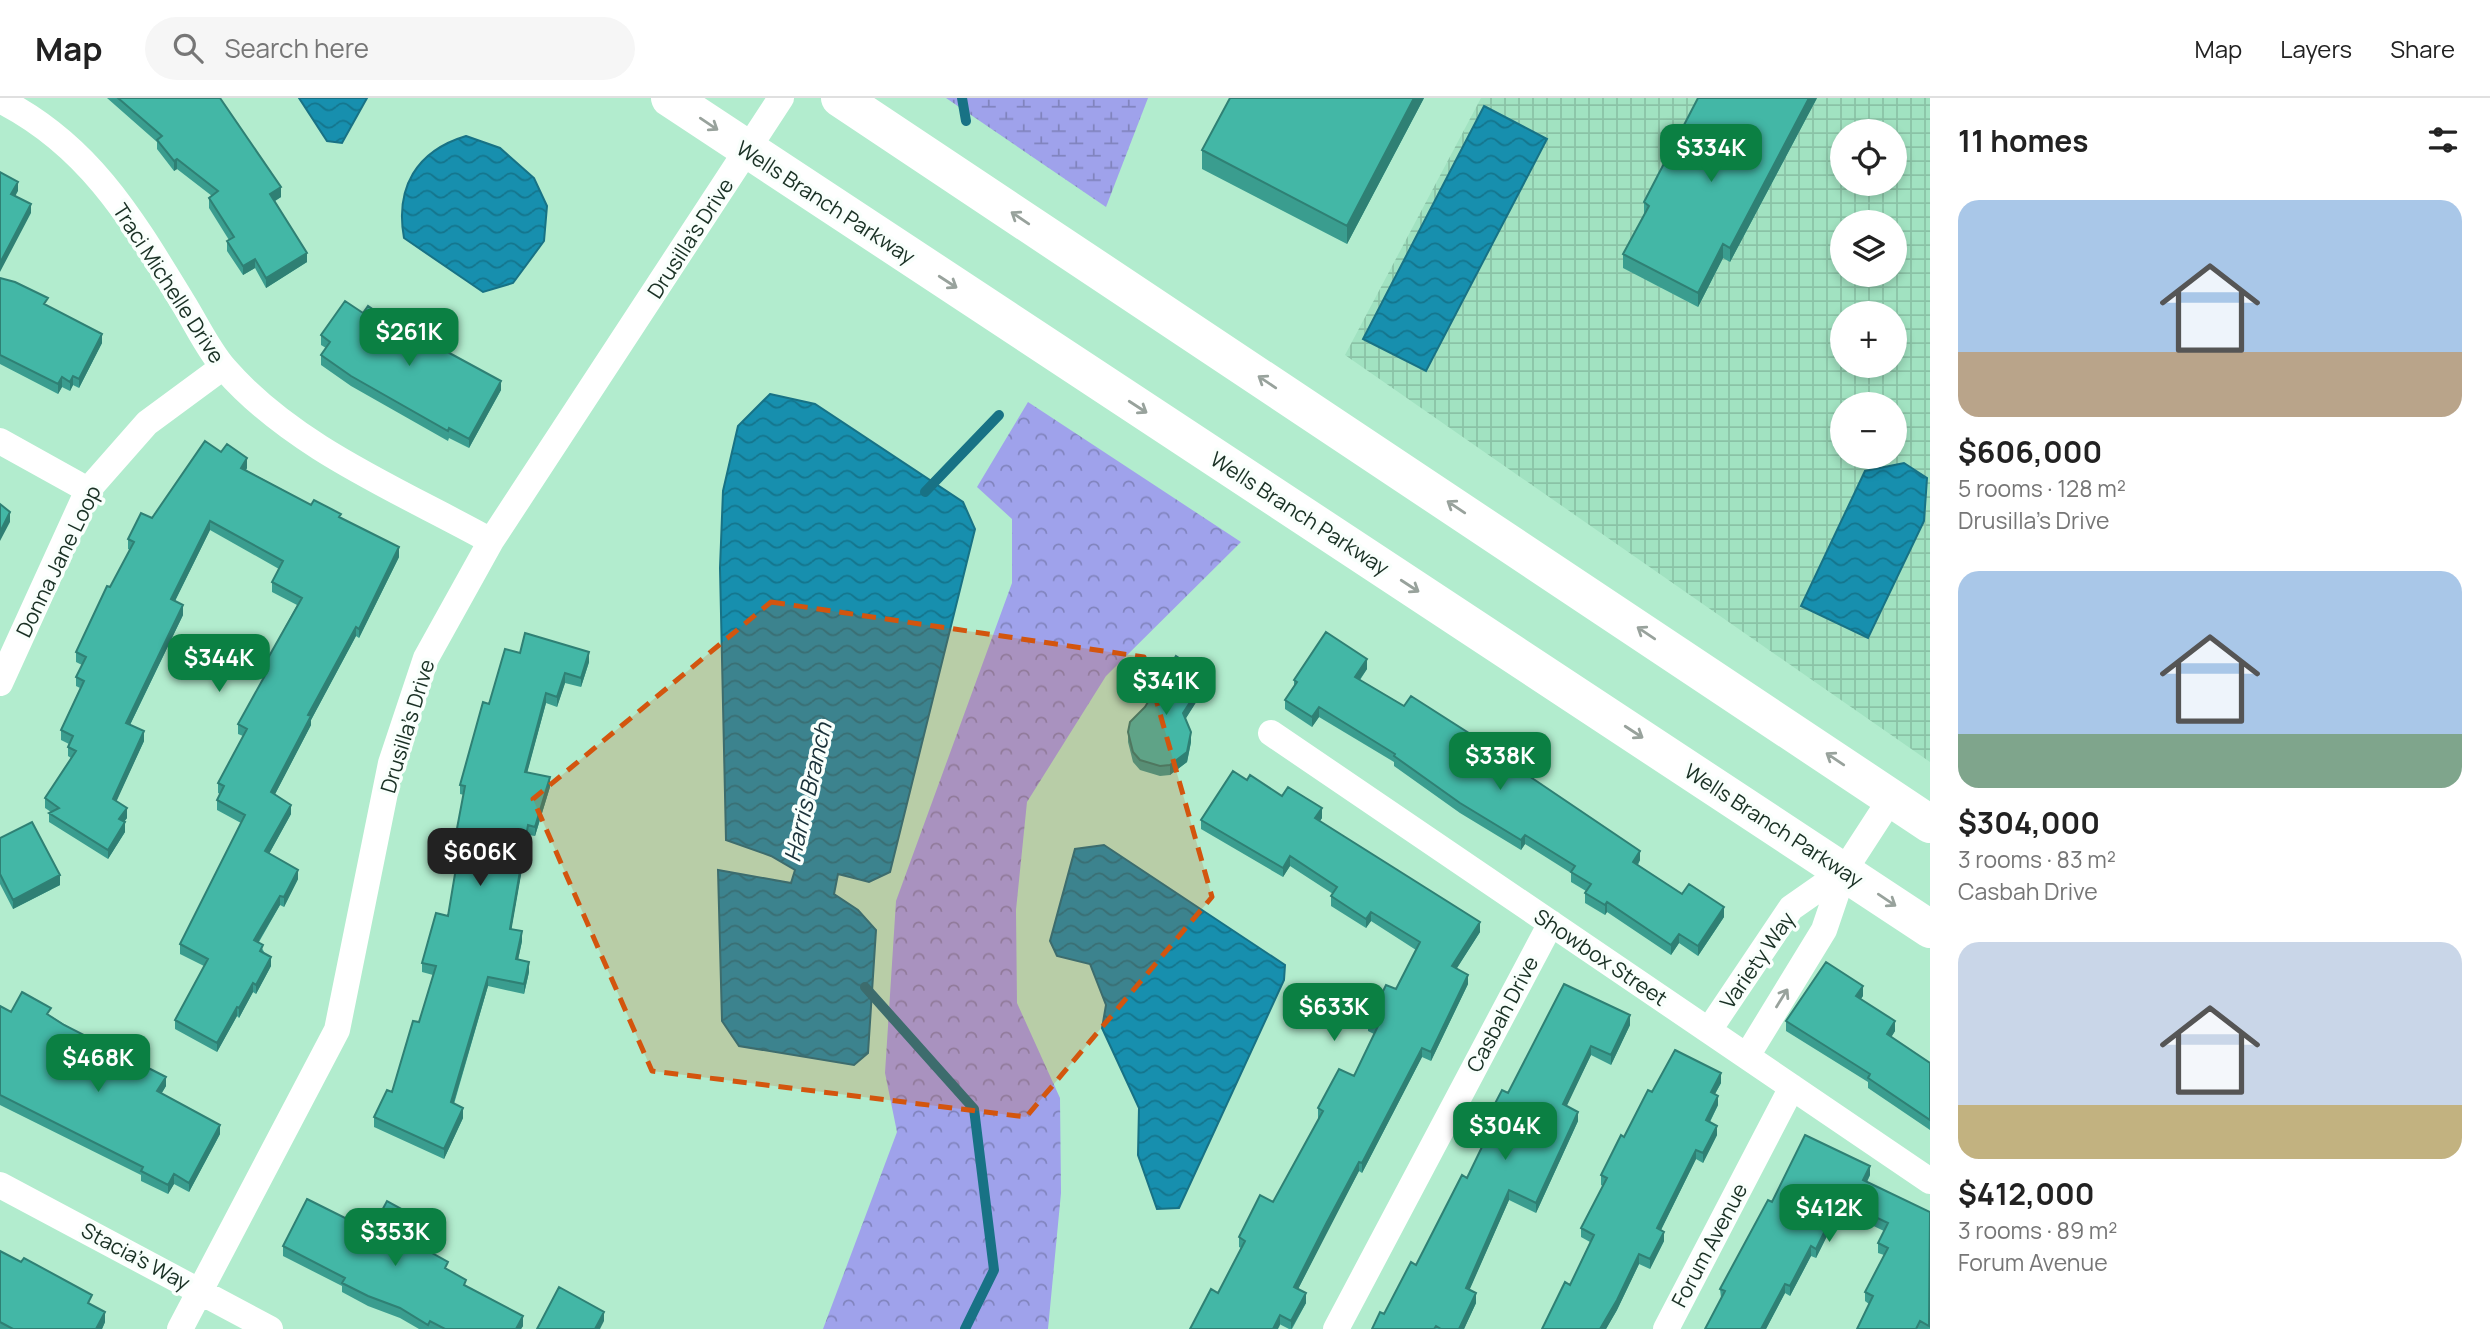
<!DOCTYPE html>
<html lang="en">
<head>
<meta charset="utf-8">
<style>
	:root { --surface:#fff; --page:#f6f6f6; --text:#222; --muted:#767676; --line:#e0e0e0; --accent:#0b8043 }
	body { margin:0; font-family:Manrope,sans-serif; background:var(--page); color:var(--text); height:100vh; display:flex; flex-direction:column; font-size:26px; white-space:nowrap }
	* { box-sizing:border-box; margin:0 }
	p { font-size:23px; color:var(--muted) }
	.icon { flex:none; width:38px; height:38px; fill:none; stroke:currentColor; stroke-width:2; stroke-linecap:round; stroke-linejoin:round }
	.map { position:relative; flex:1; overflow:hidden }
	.drawer { display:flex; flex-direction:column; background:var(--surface); width:560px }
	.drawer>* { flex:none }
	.tools { position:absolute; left:1830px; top:21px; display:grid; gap:14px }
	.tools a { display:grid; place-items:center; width:77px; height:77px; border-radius:50%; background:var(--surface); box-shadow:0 4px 10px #0003; font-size:35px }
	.price { position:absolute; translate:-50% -60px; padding:0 16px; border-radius:14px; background:var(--accent); color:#fff; font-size:23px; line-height:46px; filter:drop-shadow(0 2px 4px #0008) }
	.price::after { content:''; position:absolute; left:50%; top:42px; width:21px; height:16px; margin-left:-10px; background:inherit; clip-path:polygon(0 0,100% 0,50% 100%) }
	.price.selected { background:#222; color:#fff }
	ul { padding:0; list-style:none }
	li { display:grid; align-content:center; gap:14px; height:371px; padding:0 28px }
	li span { display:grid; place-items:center; height:217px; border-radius:21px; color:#555 }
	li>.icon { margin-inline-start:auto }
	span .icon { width:126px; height:126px; fill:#fffc; stroke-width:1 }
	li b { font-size:30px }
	h2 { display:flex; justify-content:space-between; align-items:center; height:84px; padding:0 28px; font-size:30px }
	header { display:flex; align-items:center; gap:42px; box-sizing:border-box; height:98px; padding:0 35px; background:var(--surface); border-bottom:2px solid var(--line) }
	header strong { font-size:33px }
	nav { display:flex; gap:38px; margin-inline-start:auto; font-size:24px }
	.search { width:490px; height:63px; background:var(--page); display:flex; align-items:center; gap:18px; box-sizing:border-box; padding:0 24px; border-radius:38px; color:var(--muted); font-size:26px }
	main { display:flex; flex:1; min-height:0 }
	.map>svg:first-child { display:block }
	.industrial { fill:url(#industrial-grid); fill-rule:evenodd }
	.forest { fill:url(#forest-crowns) }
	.wetland { fill:url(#wetland-marsh) }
	.water { fill:url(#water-waves); stroke:#187285; stroke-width:2 }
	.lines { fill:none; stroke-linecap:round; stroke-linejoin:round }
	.stream { stroke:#187285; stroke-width:10 }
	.street { stroke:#fff; stroke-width:26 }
	.secondary { stroke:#fff; stroke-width:38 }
	.wall { fill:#3a9d8f }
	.shaded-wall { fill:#2f8074 }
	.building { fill:#43b7a6; stroke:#2f8074; stroke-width:2 }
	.oneway { stroke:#98a29c }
	.marked { fill:#d3550e; fill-opacity:0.2; stroke:#d3550e; stroke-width:5; stroke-dasharray:14 9; stroke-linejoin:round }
	.labels { text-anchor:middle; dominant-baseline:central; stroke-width:7; stroke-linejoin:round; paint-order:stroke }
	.street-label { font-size:21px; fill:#193024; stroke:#f9fffc }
	.water-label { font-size:23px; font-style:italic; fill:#1a3139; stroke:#f9fffc }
</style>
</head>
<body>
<header>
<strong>Map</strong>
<div class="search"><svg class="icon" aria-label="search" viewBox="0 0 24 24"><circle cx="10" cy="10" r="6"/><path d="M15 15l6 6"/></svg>Search here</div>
<nav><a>Map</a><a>Layers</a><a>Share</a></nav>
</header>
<main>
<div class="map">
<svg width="1930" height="1231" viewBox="0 0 1930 1231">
	<defs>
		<pattern id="industrial-grid" width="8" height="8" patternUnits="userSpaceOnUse" patternTransform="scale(1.75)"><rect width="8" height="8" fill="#a1e2c1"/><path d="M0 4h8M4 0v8" fill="none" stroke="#8ac2a6"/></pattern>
		<pattern id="forest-crowns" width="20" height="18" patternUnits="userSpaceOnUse" patternTransform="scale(1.75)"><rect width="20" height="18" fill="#9fa2eb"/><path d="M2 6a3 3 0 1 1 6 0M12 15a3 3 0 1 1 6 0" fill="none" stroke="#8184be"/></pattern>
		<pattern id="wetland-marsh" width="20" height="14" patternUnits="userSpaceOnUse" patternTransform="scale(1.75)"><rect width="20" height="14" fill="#9fa2eb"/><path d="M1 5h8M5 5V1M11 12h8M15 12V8" fill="none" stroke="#8184be"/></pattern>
		<pattern id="water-waves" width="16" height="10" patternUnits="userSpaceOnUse" patternTransform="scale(1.75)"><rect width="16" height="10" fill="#178fae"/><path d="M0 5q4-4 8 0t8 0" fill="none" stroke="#14758d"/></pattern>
	</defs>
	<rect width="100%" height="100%" fill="#b2ecce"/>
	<path class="industrial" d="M1481,0H1930V664L1345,257ZM1843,33H1895V86H1843ZM1843,124H1895V177H1843ZM1843,215H1895V268H1843ZM1843,306H1895V359H1843Z"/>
	<path class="forest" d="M1028,304L1241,444L1106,578L1027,704L1016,812L1017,905L1060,1000L1061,1095L1048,1231H823L897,1034L885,975L896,803L1012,485V421L977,389Z"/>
	<path class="wetland" d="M946,0H1148L1106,109Z"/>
	<path class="water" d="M299,0H367L342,45L327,43Z
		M1484,8L1547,41L1426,273L1363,241Z
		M466,38L500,50L534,80L547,108L544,143L513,185L483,194L404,140C395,90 416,53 466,38Z
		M770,296L815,306L963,404L975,431L890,774L869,784L838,776L834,796L858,812L876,832L868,955L854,967L739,948L722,923L718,772L791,785L795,772L771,758L726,742L720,470L723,393L738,328Z
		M1904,365L1927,380L1924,423L1868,540L1801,508L1865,373Z
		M1104,747L1285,867L1284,882L1179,1110L1157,1111L1138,1057L1139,1010L1102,930L1106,907L1090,866L1057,858L1050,843L1075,751Z"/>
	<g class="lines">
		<path class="stream" d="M962,0L966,23
			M925,394L999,317
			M865,889L974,1011L994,1172L965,1231"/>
		<path class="street" d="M0,2C89,47 132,121 182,203C196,225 208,252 225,271C294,350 401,393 491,443
			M0,343L88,392
			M0,585L88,392L147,325L223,269
			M1271,635L1930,1083
			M1709,932L1791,810L1844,773
			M1747,958L1824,832L1844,773L1892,699
			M0,1087L270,1231
			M180,1231L337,932L391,665L426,560L491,443L781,0
			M1336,1231L1551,825
			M1666,1231L1792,989"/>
		<path class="secondary" d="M670,0L1930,831
			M840,0L1930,726"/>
	</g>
	<path class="wall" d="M107,0H220L281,99L275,103L307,164L266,190L255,170L243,177L227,153V143L229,142L209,110V100L212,98L177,71L174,73L157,51V44Z
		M1424,0L1347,146L1202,71V52Z
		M1817,0L1730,164L1723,160L1698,209L1623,170V156L1644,118V104Z
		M0,180L48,208L102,245L79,290L73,287L70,293L62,289L58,296L0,266Z
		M363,215L401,231L445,253L501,292L469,350L449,340L448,343L351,288L321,267V257L326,250L321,247V237Z
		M221,354L247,370L246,372L311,407L341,420L399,459L359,540L356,538L311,622V627L275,696L291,716L269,756L298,781L284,809L280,807L259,844L271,868L256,896L253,894L239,920L237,918L217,954L175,931V922L204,868L180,856V846L241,725L217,712V702L220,696L218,695V685L243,638L238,636V626L264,579L263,569L297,507L272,494V484L279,471L210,432L175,503L183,517L130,627L144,643L116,703L127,720L124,724L125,734L108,761L49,724V715L51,714L45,710V700L71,660L68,658V649L69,646L61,642V632L80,590L76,588V579L82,567L76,564V554L130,452L128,451V441L152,420Z
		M520,555L589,564L581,589L565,585L557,609L546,605L527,674L550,689L535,738L528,737L511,831L522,843L518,862L529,874L524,896L488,888L454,1006L463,1020L444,1061L374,1029V1019L392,994L419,924L433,877L422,874V865L448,818L456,768L452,767V757L464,697L460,696V687L489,606Z
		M1367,571L1360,582L1404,608L1494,651L1536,676L1533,681L1640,762L1638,767L1682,796L1724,819L1698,858L1679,845L1671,857L1607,814L1605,817L1585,805V795L1586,793L1571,784V775L1525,746L1521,752L1460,715L1394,668V664L1319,619L1312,629L1285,611V602L1294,589V582Z
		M1207,587L1185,621L1191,644L1187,664L1170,677L1160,678L1140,672L1133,664L1128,644V634Z
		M1247,682L1282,698L1322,720L1320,723L1480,834L1456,871L1468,886L1431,963L1422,959L1362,1075L1359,1073L1326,1135L1298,1191L1306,1205L1292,1231H1289L1218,1195L1241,1150L1239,1149V1139L1273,1104L1319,1020H1318V1010L1354,978L1374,936L1368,933V924L1396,891L1416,852L1371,823L1366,830L1331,808V798L1333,796L1290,768L1283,779L1201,731V722Z
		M0,740L60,787L13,811L0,786Z
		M1564,886L1630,927L1611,967L1591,957L1566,1008L1578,1023L1536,1115L1509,1102L1469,1192L1476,1205L1464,1231H1372L1384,1216L1416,1167L1467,1080L1491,1030L1488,1028V1019L1508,995Z
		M1863,898L1861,901L1895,933L1891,939L1930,965V1032L1868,990V984L1786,933V923Z
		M0,908L11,914L51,918L166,988L161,996L220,1036L189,1094L174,1086L168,1096L141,1083V1077L0,1007Z
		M1721,985L1715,996L1718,1007L1710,1024L1717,1037L1703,1065L1696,1061L1661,1132L1664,1143L1650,1171L1639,1166L1617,1212L1606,1231H1542L1570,1187L1590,1144L1581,1139V1130L1603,1088L1601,1087V1077L1652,994Z
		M1870,1077L1867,1084L1930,1114V1231H1857L1869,1206L1865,1203V1194L1884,1157L1878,1155V1145L1884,1133L1840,1112L1816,1160L1811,1158L1790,1198L1785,1195L1766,1231H1705L1721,1200L1720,1191L1772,1104Z
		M371,1133L427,1134L420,1148L466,1188L523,1228L521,1231H419L400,1220L368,1208L342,1194V1188L283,1158V1148Z
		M0,1153L92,1207L105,1224L102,1231H0Z"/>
	<path class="shaded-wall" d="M1414,0H1424L1347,146V128Z
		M1809,0H1817L1730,164V150Z
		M177,61V71L174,73V63Z
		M18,84V93L11,106V96Z
		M281,89V99L270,106V96Z
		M31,106V115L0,174V165Z
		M1723,146V160L1698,209V195Z
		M307,155V164L266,190V180Z
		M255,161V170L243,177V168Z
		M102,236V245L79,290V281Z
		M73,278V287L70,293V284Z
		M62,279V289L58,296V286Z
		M501,283V292L469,350V341Z
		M247,360V370L241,379V370Z
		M10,414V424L0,443V434Z
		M210,423V432L171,511V501Z
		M399,449V459L359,540V531Z
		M183,507V517L126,635V625Z
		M356,529V538L311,622V627L271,704V694L308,617Z
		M589,554V564L581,589V580Z
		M1367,561V571L1355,588V579Z
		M565,575V585L557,609V599Z
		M1207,578V587L1183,625V615Z
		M546,595V605L525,683V674Z
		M1319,609V619L1312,629V619Z
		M144,633V643L113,711V701Z
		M1191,634V644L1187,664L1170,677V667Z
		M1536,666V676L1529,688V678Z
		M550,679V689L535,738V729Z
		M291,707V716L265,763V753Z
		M127,710V720L119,730V721Z
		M1322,710V720L1315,730V720Z
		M125,724V734L108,761V752Z
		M528,727V737L510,840V831Z
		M1525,737V746L1521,752V742Z
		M1640,753V762L1633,773V764Z
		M1290,758V768L1283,779V770Z
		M298,772V781L284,809V799Z
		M60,777V787L13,811V802Z
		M280,798V807L254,851V842Z
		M1607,804V814L1605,817V807Z
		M1724,809V819L1698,858V848Z
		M1371,814V823L1366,830V821Z
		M1480,824V834L1452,878V868Z
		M522,833V843L516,871V861Z
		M1679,836V845L1671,857V847Z
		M271,859V868L256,896V887Z
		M529,864V874L524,896V886Z
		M1468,877V886L1431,963V954Z
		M488,879V888L451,1014V1004Z
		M253,885V894L239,920V910Z
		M1863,888V898L1856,907V898Z
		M237,909V918L217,954V945Z
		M1630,917V927L1611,967V957Z
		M1895,923V933L1887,946V936Z
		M1591,948V957L1563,1016V1006Z
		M1422,950V959L1362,1075V1065Z
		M1721,975V985L1711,1003V994Z
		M166,979V988L157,1003V993Z
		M1718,998V1007L1706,1031V1022Z
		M463,1010V1020L444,1061V1051Z
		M1578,1014V1023L1536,1115V1105Z
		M220,1027V1036L189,1094V1085Z
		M1717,1028V1037L1703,1065V1055Z
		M1696,1052V1061L1657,1140V1130Z
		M1359,1064V1073L1294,1199V1189Z
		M1870,1068V1077L1863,1091V1082Z
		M174,1076V1086L168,1096V1087Z
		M1509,1092V1102L1466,1200V1190Z
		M1840,1102V1112L1816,1160V1151Z
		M427,1125V1134L416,1155V1146Z
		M1664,1134V1143L1650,1171V1161Z
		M1811,1148V1158L1790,1198V1188Z
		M1639,1156V1166L1617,1212L1606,1231H1600Z
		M1785,1186V1195L1766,1231H1761Z
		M1306,1195V1205L1291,1231V1223Z
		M1476,1195V1205L1464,1231H1459Z
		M105,1214V1224L102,1231H96Z
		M604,1214V1223L600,1231H595Z
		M1280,1217V1227L1278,1231H1273Z
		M523,1218V1228L521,1231H516Z"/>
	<path class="building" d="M118,0H220L281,89L270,96L307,155L266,180L255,161L243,168L227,143L234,139L209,100L218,93L177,61L174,63L157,42L162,38Z
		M1230,0H1414L1347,128L1202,52Z
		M1698,0H1809L1730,150L1723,146L1698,195L1623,156L1649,108L1644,104Z
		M0,74L18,84L11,96L31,106L0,165Z
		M0,180L15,184L48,200L44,206L102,236L79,281L73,278L70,284L62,279L58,286L0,257Z
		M345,203L363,215L368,208L401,231L406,223L445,245L442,251L501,283L469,341L449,330L448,333L351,278L321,257L330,244L321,237Z
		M205,343L221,354L227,346L247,360L241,370L311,407L314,402L341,416L339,419L399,449L359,531L356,529L308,617L311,618L271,694L291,707L265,753L298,772L284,799L280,798L254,842L263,847L260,853L271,859L256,887L253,885L239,910L237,909L217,945L175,922L208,861L180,846L245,717L217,702L224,688L218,685L247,631L238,626L268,572L263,569L302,500L272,484L283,463L210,423L171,501L183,507L126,625L144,633L113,701L127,710L119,721L125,724L108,752L49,715L59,710L45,700L76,653L68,649L73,638L61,632L84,583L76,579L86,559L76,554L107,488L110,489L134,444L128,441L141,415L152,420Z
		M0,406L10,414L0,434Z
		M1326,534L1367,561L1355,579L1404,608L1411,598L1494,651L1499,643L1536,666L1529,678L1640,753L1633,764L1682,796L1689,786L1724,809L1698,848L1679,836L1671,847L1607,804L1605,807L1585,795L1591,786L1571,774L1575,768L1525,737L1521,742L1460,705L1394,658L1395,656L1319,609L1312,619L1285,602L1297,584L1294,582Z
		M525,535L589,554L581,580L565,575L557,599L546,595L525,674L550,679L535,729L528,727L510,831L522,833L516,861L529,864L524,886L488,879L451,1004L463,1010L444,1051L374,1019L387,992L392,994L413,923L419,924L436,868L422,865L436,815L448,818L458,758L452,757L465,688L460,687L483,604L489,606L505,551L520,555Z
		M1176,558L1207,578L1183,615L1191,634L1187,654L1170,667L1160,668L1140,662L1133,654L1128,634L1130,624L1145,609Z
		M1233,673L1247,682L1250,677L1282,698L1288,689L1322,710L1315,720L1480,824L1452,868L1468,877L1431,954L1422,950L1362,1065L1359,1064L1326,1126L1294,1189L1306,1195L1291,1223L1280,1217L1273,1231H1190L1211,1191L1218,1195L1245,1143L1239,1139L1260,1097L1273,1104L1323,1013L1318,1010L1339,971L1354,978L1378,928L1368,924L1386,887L1396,891L1420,844L1371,814L1366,821L1331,798L1337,789L1290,758L1283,770L1201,722Z
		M32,724L60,777L13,802L0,776V740Z
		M1826,864L1863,888L1856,898L1895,923L1887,936L1930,965V1022L1868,980L1870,976L1786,923Z
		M1564,886L1630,917L1611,957L1591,948L1563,1006L1578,1014L1536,1105L1509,1092L1466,1190L1476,1195L1459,1231H1441L1436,1228L1434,1231H1372L1380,1214L1384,1216L1411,1164L1416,1167L1462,1077L1467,1080L1495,1022L1488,1019L1502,992L1508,995Z
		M22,894L51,910L47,916L64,927L166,979L157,993L220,1027L189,1085L174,1076L168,1087L141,1073L143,1069L0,997V908L11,914Z
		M1675,952L1721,975L1711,994L1718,998L1706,1022L1717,1028L1703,1055L1696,1052L1657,1130L1664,1134L1650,1161L1639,1156L1617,1202L1600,1231H1542L1565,1184L1570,1187L1594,1137L1581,1130L1607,1080L1601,1077L1621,1037L1624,1039L1648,992L1652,994Z
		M1805,1037L1870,1068L1863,1082L1930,1114L1929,1228L1920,1223L1916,1231H1857L1873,1198L1865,1194L1888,1150L1878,1145L1888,1125L1840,1102L1816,1151L1811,1148L1790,1188L1785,1186L1761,1231H1705L1725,1193L1720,1191L1768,1102L1772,1104Z
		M307,1101L371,1133L387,1103L427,1125L416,1146L448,1164L445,1170L466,1182L464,1187L523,1218L516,1231H445L430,1223L428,1227L400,1210L368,1198L342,1185L345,1180L283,1148Z
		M0,1153L21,1164L24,1160L92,1197L88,1205L105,1214L96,1231H13L0,1224Z
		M559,1189L604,1214L595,1231H537Z"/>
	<defs><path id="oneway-shaft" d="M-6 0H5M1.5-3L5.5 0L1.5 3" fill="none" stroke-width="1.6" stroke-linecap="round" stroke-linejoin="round" transform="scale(1.75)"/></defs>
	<g class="oneway">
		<use href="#oneway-shaft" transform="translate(709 26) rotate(34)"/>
		<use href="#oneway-shaft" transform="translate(1020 120) rotate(-146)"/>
		<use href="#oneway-shaft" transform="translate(948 184) rotate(33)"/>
		<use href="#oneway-shaft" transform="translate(1267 284) rotate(-146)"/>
		<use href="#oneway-shaft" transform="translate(1138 309) rotate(33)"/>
		<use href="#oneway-shaft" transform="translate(1456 409) rotate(-146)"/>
		<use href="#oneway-shaft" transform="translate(1410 488) rotate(33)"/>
		<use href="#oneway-shaft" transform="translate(1646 535) rotate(-146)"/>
		<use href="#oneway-shaft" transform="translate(1634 634) rotate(33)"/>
		<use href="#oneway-shaft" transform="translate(1835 661) rotate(-146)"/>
		<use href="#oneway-shaft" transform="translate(1887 802) rotate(34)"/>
		<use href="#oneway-shaft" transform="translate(1782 900) rotate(-58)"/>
	</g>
	<path class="marked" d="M771,504L1144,559L1212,799L1026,1019L652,973L533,701Z"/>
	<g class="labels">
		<g class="street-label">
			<text transform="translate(826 104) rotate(33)">Wells Branch Parkway</text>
			<text transform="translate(690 140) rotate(-57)">Drusilla's Drive</text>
			<text transform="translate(169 185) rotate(57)">Traci Michelle Drive</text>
			<text transform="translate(1300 415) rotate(33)">Wells Branch Parkway</text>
			<text transform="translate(58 463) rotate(-64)">Donna Jane Loop</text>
			<text transform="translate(407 628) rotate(-73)">Drusilla's Drive</text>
			<text transform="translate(1774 727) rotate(33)">Wells Branch Parkway</text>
			<text transform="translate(1601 859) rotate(34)">Showbox Street</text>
			<text transform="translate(1757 862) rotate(-55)">Variety Way</text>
			<text transform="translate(1502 916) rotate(-62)">Casbah Drive</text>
			<text transform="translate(1709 1147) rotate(-62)">Forum Avenue</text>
			<text transform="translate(136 1158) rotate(28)">Stacia's Way</text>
		</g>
		<g class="water-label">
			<text transform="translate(807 694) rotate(-77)">Harris Branch</text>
		</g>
	</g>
</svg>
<div class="tools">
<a><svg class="icon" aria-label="locate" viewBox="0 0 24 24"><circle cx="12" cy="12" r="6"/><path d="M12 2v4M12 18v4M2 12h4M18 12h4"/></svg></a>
<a><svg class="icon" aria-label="layers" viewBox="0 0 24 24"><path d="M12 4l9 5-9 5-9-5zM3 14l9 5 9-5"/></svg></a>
<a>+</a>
<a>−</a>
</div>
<b class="price" style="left:1711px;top:86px">$334K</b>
<b class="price" style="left:409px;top:270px">$261K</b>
<b class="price" style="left:219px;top:596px">$344K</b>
<b class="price" style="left:1166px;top:619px">$341K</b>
<b class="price" style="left:1500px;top:694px">$338K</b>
<b class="price selected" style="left:480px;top:790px">$606K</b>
<b class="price" style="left:1334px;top:945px">$633K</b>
<b class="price" style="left:98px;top:996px">$468K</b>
<b class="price" style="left:1505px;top:1064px">$304K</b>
<b class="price" style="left:1829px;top:1146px">$412K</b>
<b class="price" style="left:395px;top:1170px">$353K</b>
</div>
<section class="drawer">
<h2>11 homes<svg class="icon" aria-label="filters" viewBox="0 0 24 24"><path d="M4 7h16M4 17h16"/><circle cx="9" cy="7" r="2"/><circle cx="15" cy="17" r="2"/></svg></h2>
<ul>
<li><span style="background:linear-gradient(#a9c7e8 70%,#b9a48a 0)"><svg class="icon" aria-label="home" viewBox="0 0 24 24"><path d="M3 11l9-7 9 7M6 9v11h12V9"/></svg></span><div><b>$606,000</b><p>5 rooms · 128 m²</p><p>Drusilla's Drive</p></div></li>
<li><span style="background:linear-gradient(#a9c7e8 75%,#7fa58c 0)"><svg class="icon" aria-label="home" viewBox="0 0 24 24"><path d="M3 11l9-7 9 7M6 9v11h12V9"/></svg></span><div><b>$304,000</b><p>3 rooms · 83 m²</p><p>Casbah Drive</p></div></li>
<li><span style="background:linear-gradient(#c9d6e8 75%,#c2b280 0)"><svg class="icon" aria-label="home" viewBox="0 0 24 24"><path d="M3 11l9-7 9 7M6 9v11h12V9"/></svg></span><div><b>$412,000</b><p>3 rooms · 89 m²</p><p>Forum Avenue</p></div></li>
</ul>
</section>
</main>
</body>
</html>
